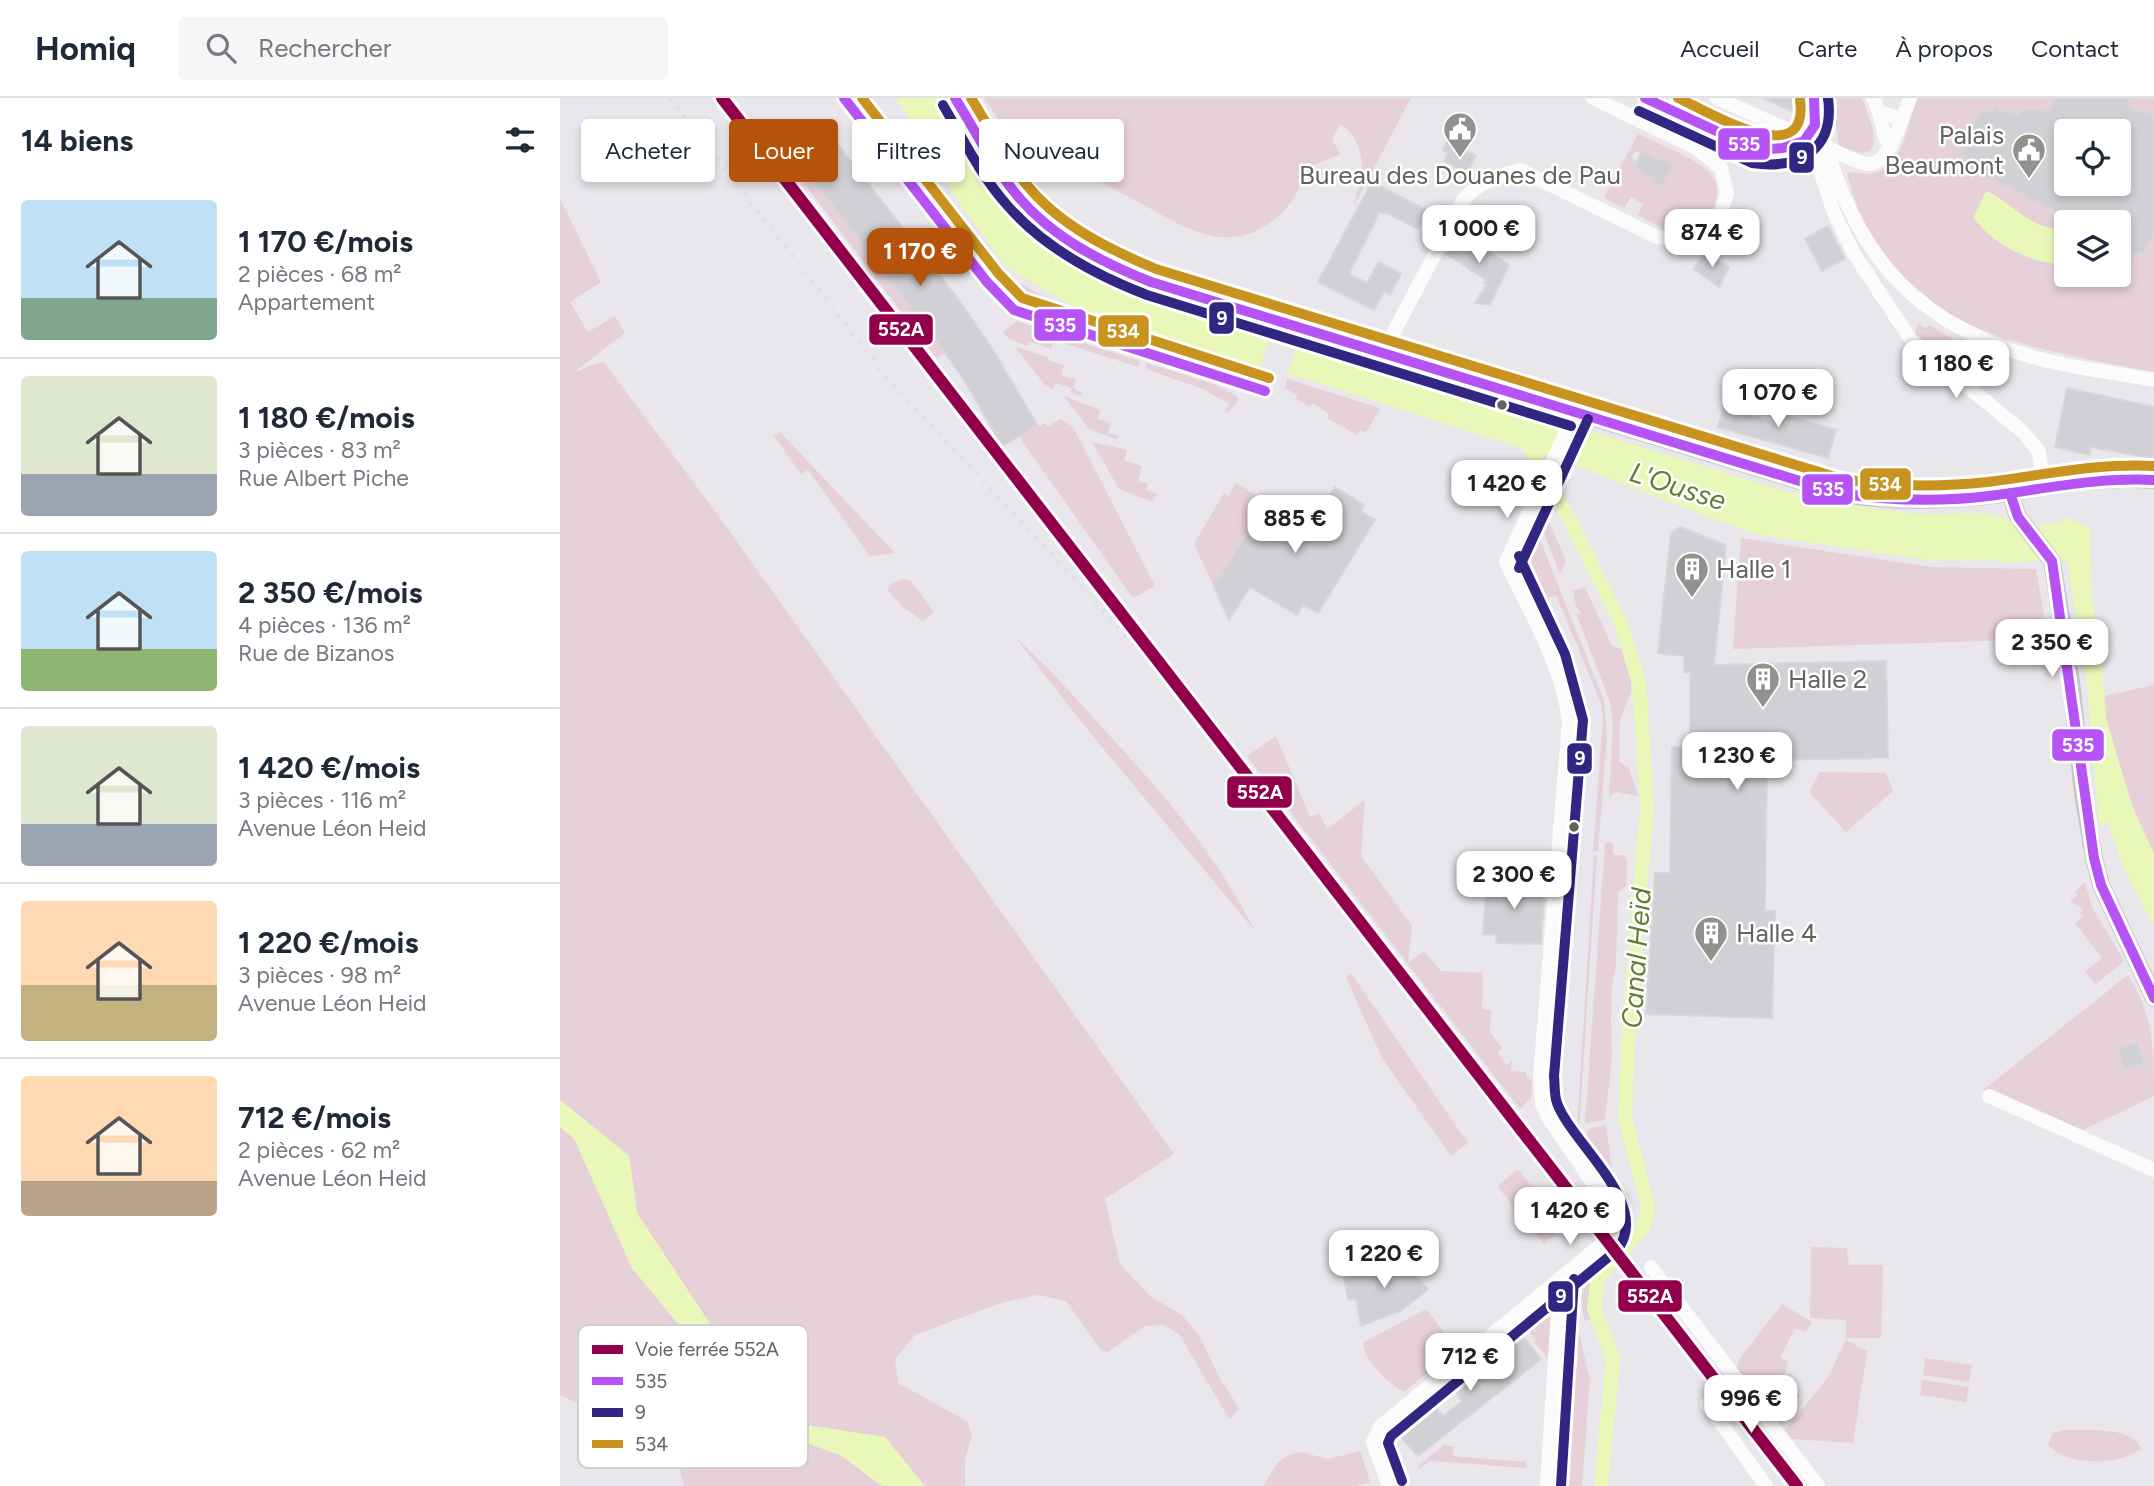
<!DOCTYPE html>
<html lang="fr">
<head>
<meta charset="utf-8">
<style>
	:root { --surface:#fff; --page:#f6f6f7; --text:#1f2937; --muted:#747a83; --line:#e0e1e3; --accent:#b45309 }
	body { margin:0; font-family:Figtree,sans-serif; background:var(--page); color:var(--text); height:100vh; display:flex; flex-direction:column; font-size:26px; white-space:nowrap }
	* { box-sizing:border-box; margin:0 }
	p { font-size:23px; color:var(--muted) }
	.icon { flex:none; width:38px; height:38px; fill:none; stroke:currentColor; stroke-width:2; stroke-linecap:round; stroke-linejoin:round }
	.map { position:relative; flex:1; overflow:hidden }
	.drawer { display:flex; flex-direction:column; background:var(--surface); width:560px }
	.drawer>* { flex:none }
	.top-card { position:absolute; left:21px; top:21px; width:665px; height:63px; display:flex; gap:14px }
	.tools { position:absolute; left:1494px; top:21px; display:grid; gap:14px }
	.tools a { display:grid; place-items:center; width:77px; height:77px; border-radius:7px; background:var(--surface); box-shadow:0 4px 10px #0003; font-size:35px }
	.price { position:absolute; translate:-50% -60px; padding:0 16px; border-radius:14px; background:#fff; color:#222; font-size:23px; line-height:46px; filter:drop-shadow(0 2px 4px #0008) }
	.price::after { content:''; position:absolute; left:50%; top:42px; width:21px; height:16px; margin-left:-10px; background:inherit; clip-path:polygon(0 0,100% 0,50% 100%) }
	.price.active { background:var(--accent); color:#fff }
	ul { padding:0; list-style:none }
	li { display:flex; align-items:center; gap:21px; height:175px; padding:0 21px }
	li+li { border-top:2px solid var(--line) }
	li span { display:grid; place-items:center; flex:none; width:196px; height:140px; border-radius:7px; color:#555 }
	li>.icon { margin-inline-start:auto }
	span .icon { width:84px; height:84px; fill:#fffc; stroke-width:1 }
	li b { font-size:30px }
	h2 { display:flex; justify-content:space-between; align-items:center; height:84px; padding:0 21px; font-size:30px }
	.tag { padding:0 24px; border-radius:7px; background:var(--surface); box-shadow:0 4px 10px #0003; font-size:24px; line-height:63px }
	.tag.active { background:var(--accent); color:#fff }
	header { display:flex; align-items:center; gap:42px; box-sizing:border-box; height:98px; padding:0 35px; background:var(--surface); border-bottom:2px solid var(--line) }
	header strong { font-size:33px }
	nav { display:flex; gap:38px; margin-inline-start:auto; font-size:24px }
	.search { width:490px; height:63px; background:var(--page); display:flex; align-items:center; gap:18px; box-sizing:border-box; padding:0 24px; border-radius:7px; color:var(--muted); font-size:26px }
	main { display:flex; flex:1; min-height:0 }
	.map>svg:first-child { display:block }
	.green { fill:#e7d1d8; fill-rule:evenodd }
	.water { fill:#e9f8b9 }
	.pier { fill:#e9e6ec }
	.lines { fill:none; stroke-linecap:round; stroke-linejoin:round }
	.canal { stroke:#e9f8b9; stroke-width:14 }
	.building { fill:#d1d0d4; stroke:#d8d6db; stroke-width:2; fill-rule:evenodd }
	.minor { stroke:#fcfbfc; stroke-width:14 }
	.major { stroke:#c9c5cc; stroke-width:18 }
	.rail { stroke:#dddede; stroke-width:4.5; stroke-dasharray:2 9; stroke-linecap:butt }
	.bus-1-casing { stroke:#fff; stroke-width:16 }
	.bus-2-casing { stroke:#fff; stroke-width:16 }
	.bus-3-casing { stroke:#fff; stroke-width:16 }
	.bus-1 { stroke:#b553f5; stroke-width:10 }
	.bus-2 { stroke:#312783; stroke-width:10 }
	.bus-3 { stroke:#c99320; stroke-width:10 }
	.rail-1-casing { stroke:#fff; stroke-width:18 }
	.rail-1 { stroke:#92004c; stroke-width:12 }
	.bus-dot { fill:#61645c; stroke:#fff; stroke-width:2.5 }
	.labels { text-anchor:middle; dominant-baseline:central; stroke-width:5; stroke-linejoin:round; paint-order:stroke }
	.poi-label { font-size:26px; fill:#61645c; stroke:#fff; text-anchor:start }
	.water-label { font-size:28px; font-style:italic; fill:#647c30; stroke:#fff }
	.key { fill:#fff; stroke:#d0d0ce; stroke-width:2 }
	.key-label { font-size:19px; fill:#61645c }
	.line-badge { stroke:#fff; stroke-width:2.5 }
	.badge-label { font-size:19px; text-anchor:middle; font-weight:bold; fill:#fff }
</style>
</head>
<body>
<header>
<strong>Homiq</strong>
<div class="search"><svg class="icon" aria-label="search" viewBox="0 0 24 24"><circle cx="10" cy="10" r="6"/><path d="M15 15l6 6"/></svg>Rechercher</div>
<nav><a>Accueil</a><a>Carte</a><a>À propos</a><a>Contact</a></nav>
</header>
<main>
<section class="drawer">
<h2>14 biens<svg class="icon" aria-label="filters" viewBox="0 0 24 24"><path d="M4 7h16M4 17h16"/><circle cx="9" cy="7" r="2"/><circle cx="15" cy="17" r="2"/></svg></h2>
<ul>
<li><span style="background:linear-gradient(#bfe0f5 70%,#7fa58c 0)"><svg class="icon" aria-label="home" viewBox="0 0 24 24"><path d="M3 11l9-7 9 7M6 9v11h12V9"/></svg></span><div><b>1 170 €/mois</b><p>2 pièces · 68 m²</p><p>Appartement</p></div></li>
<li><span style="background:linear-gradient(#dfe7d0 70%,#9aa5b1 0)"><svg class="icon" aria-label="home" viewBox="0 0 24 24"><path d="M3 11l9-7 9 7M6 9v11h12V9"/></svg></span><div><b>1 180 €/mois</b><p>3 pièces · 83 m²</p><p>Rue Albert Piche</p></div></li>
<li><span style="background:linear-gradient(#bfe0f5 70%,#8fb573 0)"><svg class="icon" aria-label="home" viewBox="0 0 24 24"><path d="M3 11l9-7 9 7M6 9v11h12V9"/></svg></span><div><b>2 350 €/mois</b><p>4 pièces · 136 m²</p><p>Rue de Bizanos</p></div></li>
<li><span style="background:linear-gradient(#dfe7d0 70%,#9aa5b1 0)"><svg class="icon" aria-label="home" viewBox="0 0 24 24"><path d="M3 11l9-7 9 7M6 9v11h12V9"/></svg></span><div><b>1 420 €/mois</b><p>3 pièces · 116 m²</p><p>Avenue Léon Heid</p></div></li>
<li><span style="background:linear-gradient(#ffd9b3 60%,#c2b280 0)"><svg class="icon" aria-label="home" viewBox="0 0 24 24"><path d="M3 11l9-7 9 7M6 9v11h12V9"/></svg></span><div><b>1 220 €/mois</b><p>3 pièces · 98 m²</p><p>Avenue Léon Heid</p></div></li>
<li><span style="background:linear-gradient(#ffd9b3 75%,#b9a48a 0)"><svg class="icon" aria-label="home" viewBox="0 0 24 24"><path d="M3 11l9-7 9 7M6 9v11h12V9"/></svg></span><div><b>712 €/mois</b><p>2 pièces · 62 m²</p><p>Avenue Léon Heid</p></div></li>
</ul>
</section>
<div class="map">
<svg width="1594" height="1388" viewBox="0 0 1594 1388">
	<rect width="100%" height="100%" fill="#e9e6ec"/>
	<path class="green" d="M424,0H851L795,106C795,96 799,89 801,79C805,60 797,35 780,26L772,41L780,56L750,69L746,66C742,89 733,106 715,121C665,161 621,127 573,101C544,85 516,73 495,46L464,59Z
		M1272,0H1302C1312,25 1331,72 1279,48Z
		M1356,0H1594V274C1460,247 1325,234 1287,75C1296,73 1305,78 1314,75C1346,66 1347,25 1356,0ZM1507,33H1559V86H1507ZM1507,124H1559V177H1507Z
		M1078,36C1096,45 1137,60 1150,75C1169,98 1146,133 1118,134C1105,134 1090,123 1078,117L1083,106L1071,99L1064,110L1044,100ZM1075,53L1113,67L1102,89L1092,84L1093,80L1074,70L1077,63L1071,60Z
		M244,70L385,255L377,261L237,76Z
		M0,101L41,184L10,204L28,234L55,218L65,235L14,274L43,263L155,413L614,1056L545,1101L560,1166L590,1198L622,1217L639,1237L660,1281L679,1310L670,1322L619,1236L604,1227L585,1228L548,1254L541,1252L506,1203L478,1197L441,1205L355,1237L335,1261L338,1285L407,1323L412,1337L405,1362V1388H365L324,1339L207,1321L181,1304L175,1293L181,1273L77,1115L69,1058L0,1002Z
		M464,187C498,211 551,222 591,236L589,241L471,205L459,189Z
		M457,223L468,227L580,263L578,269L494,242L491,251L470,244L467,248L448,240L443,234Z
		M1358,226L1366,230L1369,227L1402,246L1392,267L1354,236Z
		M592,247L688,276L686,282L590,253Z
		M455,249L488,259V262L504,267L501,277L516,282L513,290L522,294L521,298L510,294L512,290L496,285L493,291L485,287Z
		M587,265L656,287L677,298L679,302L667,315L665,314L669,306L643,291L586,271Z
		M727,281L820,310L806,335L800,332L797,337L767,320L769,316L753,305L750,309L736,301L737,298L725,290Z
		M504,298L540,312L538,321L551,325L548,335L558,338L557,342L529,331Z
		M501,321L513,329L595,488L573,500L459,339L485,325L487,329Z
		M220,334L335,455L310,458L248,372L241,376L214,338Z
		M532,344L567,352L564,362L582,368L578,383L588,386L586,392L597,396L592,404L559,391Z
		M676,385L705,403L654,489L634,446L664,395L668,398Z
		M983,410L1006,463L1000,476L978,420Z
		M975,429L1044,603L1047,637L1038,753H1033L1043,621L1041,605L996,497L977,505L959,463Z
		M1181,440L1371,469L1476,471L1488,541L1173,551Z
		M343,481L351,483L374,514L363,523L343,509L328,493L329,487Z
		M1025,489L1052,548L1065,553L1071,576V594L1060,622L1059,663L1069,670L1078,698L1056,694L1049,699L1053,627L1050,604L1016,515L1022,517L1016,508L1013,493Z
		M455,539C488,569 518,602 548,636C604,696 658,759 695,833L527,631Z
		M1594,587V755C1570,706 1547,652 1544,598Z
		M716,638L750,719L759,715L767,731L805,702L801,758L852,828L848,865L864,853L881,873L923,875L922,911L931,912L930,934L942,950L937,954L946,967L952,963L951,973L966,974V978L972,983L971,1000L960,1011L687,658Z
		M1260,674L1326,675L1333,693L1286,734L1249,694Z
		M1045,745H1053V757H1064L1067,762L1066,788L1058,794L1056,867L1052,888L1051,923L1052,959L1045,1022L1025,1025Z
		M1034,757H1037L1019,1031H1017Z
		M1525,784L1531,807L1564,863L1535,887L1525,873L1542,860L1515,825L1523,819L1520,815L1524,812L1510,803L1517,797L1515,794Z
		M791,875L908,1045L891,1058L822,960L786,879Z
		M1568,877C1594,919 1594,950 1594,998L1517,1035L1423,992Z
		M1046,1026L1052,1075H1049C1039,1063 1020,1048 1028,1032Z
		M0,1029L14,1040L72,1170L157,1273L141,1305L191,1350L250,1346L282,1358L322,1388H124L117,1360L106,1340L97,1313L29,1310L0,1297Z
		M958,1071L1005,1129L984,1146L937,1088Z
		M1251,1149L1287,1150L1289,1167H1323L1321,1240H1286V1222L1250,1220Z
		M1036,1168L1041,1174C1032,1184 1032,1208 1036,1220L1024,1223C1022,1201 1018,1183 1036,1168Z
		M1013,1192L1016,1193L1015,1217L1030,1282L1022,1388H993L1006,1216H1011Z
		M1222,1206L1252,1224L1246,1233L1235,1231L1220,1259L1228,1264L1225,1276L1240,1299L1218,1323L1176,1270L1180,1260Z
		M866,1211L897,1251L844,1294C830,1287 801,1261 804,1244Z
		M979,1214L993,1216L989,1261L974,1244L976,1242L963,1228Z
		M1286,1242L1307,1253L1293,1345L1232,1341L1225,1333L1268,1279Z
		M1365,1260L1412,1267L1409,1284L1363,1277Z
		M1362,1282L1409,1289L1406,1304L1360,1297Z
		M1504,1332C1527,1333 1569,1327 1581,1350C1563,1368 1503,1369 1488,1346L1493,1335Z
		M884,1347L894,1349L893,1358L966,1364V1370L870,1363L859,1371V1367Z
		M800,1353L810,1384L797,1388H703L718,1364L729,1357L741,1354L768,1361Z"/>
	<path class="water" d="M336,0H380C399,32 416,68 438,97C471,140 518,165 563,190L1225,393L1279,406L1358,416L1426,415L1447,421L1457,430L1502,425L1503,418L1530,430L1531,494L1541,554L1546,620L1574,714L1594,755V828L1563,769L1548,725L1539,726L1526,580L1508,467L1504,461L1440,465L1437,462H1367L1193,436L1011,366L1004,368L1005,364L748,282L673,264L516,210L446,169L400,106Z
		M1426,93C1460,109 1463,128 1507,133V167C1470,165 1437,149 1413,120Z
		M0,1002L69,1058L77,1115L181,1273L175,1293L181,1304L207,1321L325,1339L365,1388H322L282,1358L250,1346L191,1350L151,1317L141,1305L157,1273L72,1170L14,1040L0,1029Z"/>
	<path class="pier" d="M702,230L745,243L736,248L727,280L699,273L709,242V237Z"/>
	<g class="lines">
		<path class="canal" d="M962,336L1010,423L1061,526L1079,585L1087,708L1068,939L1065,1019L1088,1109L1083,1130L1038,1180L1034,1210L1053,1261L1041,1388"/>
	</g>
	<path class="building" d="M1203,0H1242L1240,17Z
		M1495,0H1571L1567,7L1582,14H1589L1594,19V135L1584,156L1579,154L1559,164V124H1516L1450,90L1419,77L1411,79L1405,74L1408,63L1400,59L1405,39L1423,11L1431,15L1435,8L1454,18L1465,10L1489,13ZM1507,33H1559V86H1507Z
		M269,35L398,201L432,250L478,328L442,348L403,280L374,240L237,61Z
		M887,43L916,58L907,75L884,63L888,55L883,52Z
		M1082,53L1113,66L1102,89L1091,84L1093,80L1074,70Z
		M812,84L868,113L858,131L825,114L824,116L820,114L789,176L807,185L819,164L841,176L830,197L824,194L814,212L758,184Z
		M1268,128L1285,161L1262,173L1245,141Z
		M898,132L949,167L930,207L915,205L926,187L924,186L926,182L886,156Z
		M1144,155L1169,169L1159,189L1134,171Z
		M1507,290L1594,309V361L1531,349L1529,357L1495,349Z
		M1167,298L1183,303L1181,310L1194,314L1193,318L1216,325L1218,315L1276,332L1268,360L1158,329Z
		M775,389L804,407L801,413L815,422L758,515L743,507L737,517L690,489L669,522L654,489L705,403L749,430Z
		M1120,429L1166,447L1154,567L1326,563L1328,660L1207,662L1205,813H1215L1212,920L1086,916L1095,775H1110L1112,649L1130,650V574H1124V558L1098,555L1111,435Z
		M927,781L985,785L981,846L936,845L937,837L923,836Z
		M1578,944L1584,966L1564,972L1558,950Z
		M834,1155L868,1191L842,1212L801,1228L796,1201L788,1202L784,1180L815,1169Z
		M959,1233L981,1261L858,1358L834,1332L871,1303L883,1318L902,1303L890,1287Z"/>
	<g class="lines">
		<path class="minor" d="M1085,0L1197,52L1232,48L1244,44L1251,37
			M1157,0L1290,60C1296,63 1304,67 1311,66C1331,62 1343,17 1350,0
			M1254,0C1284,140 1340,225 1484,262C1520,271 1558,275 1594,282
			M1313,0L1319,14L1341,21
			M1319,14L1325,40L1332,47
			M1252,36L1257,63L1274,115L1294,156L1351,242L1463,334L1479,354L1484,388
			M826,256L829,243L904,101C919,84 938,78 960,72L1097,139L1131,142L1159,122L1167,95L1161,70L1138,51L1033,0
			M1429,998L1594,1072
			M1091,1169L1258,1388
			M1147,1306L1206,1388
			M829,1388L813,1344L820,1329L1048,1141L1053,1128L1050,1110L988,1019L982,1006L980,978L1009,623C1002,566 970,515 946,464L1015,315
			M987,1388L1000,1180"/>
		<path class="major" d="M395,0C411,26 426,54 443,79C478,131 534,162 591,184L1279,395C1336,406 1393,403 1450,395C1498,387 1545,378 1594,382
			M1450,395L1458,419L1492,463L1511,583L1523,696L1534,760L1541,787L1594,900"/>
		<path class="rail" d="M110,0L321,272L576,548"/>
		<g class="bus-1-casing">
			<path id="bus-1" d="M284,0L427,184L454,212L705,293
				M395,0C415,32 432,67 456,96C491,139 541,164 591,184L1279,395C1329,403 1378,404 1429,398C1484,391 1538,379 1594,382
				M1085,0L1197,52L1223,50L1244,43L1255,27L1254,0
				M1450,395L1458,419L1492,463L1534,760L1541,787L1594,900"/>
		</g>
		<g class="bus-2-casing">
			<path id="bus-2" d="M383,7C403,41 421,78 447,107C484,150 535,177 587,197L1011,328
				M1079,13L1192,65C1240,72 1275,51 1268,0
				M959,470L1028,321
				M842,1383L828,1345L831,1338L1057,1152C1093,1107 1012,1046 997,1005C994,997 995,987 994,978L1023,622L1005,556L959,458
				M1001,1388L1014,1181"/>
		</g>
		<g class="bus-3-casing">
			<path id="bus-3" d="M302,0L438,175L462,200L709,280
				M411,0C429,29 445,60 466,86C499,127 548,151 596,171L1282,381C1331,389 1379,389 1428,384C1484,377 1537,365 1594,368
				M1118,0C1147,13 1250,76 1240,2"/>
		</g>
		<use href="#bus-1" class="bus-1"/>
		<use href="#bus-2" class="bus-2"/>
		<use href="#bus-3" class="bus-3"/>
		<g class="rail-1-casing">
			<path id="rail-1" d="M162,0L1237,1388"/>
		</g>
		<use href="#rail-1" class="rail-1"/>
	</g>
	<defs>
		<g id="civic-pin" transform="scale(1.75)"><path d="M0 17L-7.5 6A9.5 9.5 0 1 1 7.5 6Z" fill="#91928e" stroke="#fff"/><path d="M-.6-6.5H3V-4.5H.6V-3L4-1V1h2V6H-6V1h2V-1L-.6-3ZM-1.2 2.5V6h2.4V2.5Z" fill="#fff"/></g>
		<g id="building-pin" transform="scale(1.75)"><path d="M0 17L-7.5 6A9.5 9.5 0 1 1 7.5 6Z" fill="#91928e" stroke="#fff"/><path d="M-4-6H4V6H1V3H-1V6H-4ZM-2.5-4.3h1.7v1.8h-1.7ZM.8-4.3h1.7v1.8H.8ZM-2.5-1h1.7V.8h-1.7ZM.8-1h1.7V.8H.8Z" fill="#fff"/></g>
	</defs>
	<g fill-rule="evenodd">
		<use href="#civic-pin" x="900" y="31"/>
		<use href="#civic-pin" x="1469" y="52"/>
		<use href="#building-pin" x="1132" y="471"/>
		<use href="#building-pin" x="1203" y="581"/>
		<use href="#building-pin" x="1151" y="835"/>
	</g>
	<g class="bus-dot">
		<circle cx="942" cy="307" r="6"/>
		<circle cx="1014" cy="729" r="6"/>
	</g>
	<g class="labels">
		<g class="poi-label">
			<text x="1444" y="37" text-anchor="end">Palais<tspan x="1444" dy="30">Beaumont</tspan></text>
			<text x="900" y="77" text-anchor="middle">Bureau des Douanes de Pau</text>
			<text x="1156" y="471">Halle 1</text>
			<text x="1228" y="581">Halle 2</text>
			<text x="1176" y="835">Halle 4</text>
		</g>
		<g class="water-label">
			<text transform="translate(1118 388) rotate(18)">L'Ousse</text>
			<text transform="translate(1076 860) rotate(-86)">Canal Heïd</text>
		</g>
	</g>
	<rect x="18" y="1227" width="230" height="143" rx="10" class="key"/>
	<rect x="32" y="1247" width="31" height="9" fill="#92004c"/>
	<rect x="32" y="1279" width="31" height="8" fill="#b553f5"/>
	<rect x="32" y="1310" width="31" height="9" fill="#312783"/>
	<rect x="32" y="1342" width="31" height="8" fill="#c99320"/>
	<g class="key-label">
		<text x="75" y="1258">Voie ferrée 552A</text>
		<text x="75" y="1290">535</text>
		<text x="75" y="1321">9</text>
		<text x="75" y="1353">534</text>
	</g>
	<g class="line-badge">
		<rect x="1157" y="29" width="54" height="34" rx="7" fill="#b553f5"/>
		<rect x="1228" y="43" width="27" height="33" rx="7" fill="#312783"/>
		<rect x="648" y="203" width="27" height="34" rx="7" fill="#312783"/>
		<rect x="473" y="210" width="54" height="34" rx="7" fill="#b553f5"/>
		<rect x="308" y="215" width="66" height="33" rx="7" fill="#92004c"/>
		<rect x="537" y="216" width="53" height="34" rx="7" fill="#c99320"/>
		<rect x="1299" y="369" width="53" height="34" rx="7" fill="#c99320"/>
		<rect x="1241" y="375" width="53" height="33" rx="7" fill="#b553f5"/>
		<rect x="1491" y="630" width="54" height="34" rx="7" fill="#b553f5"/>
		<rect x="1006" y="644" width="27" height="33" rx="7" fill="#312783"/>
		<rect x="666" y="677" width="67" height="34" rx="7" fill="#92004c"/>
		<rect x="1057" y="1181" width="66" height="34" rx="7" fill="#92004c"/>
		<rect x="987" y="1182" width="27" height="33" rx="7" fill="#312783"/>
	</g>
	<g class="badge-label">
		<text x="1184" y="53">535</text>
		<text x="1242" y="66">9</text>
		<text x="662" y="227">9</text>
		<text x="500" y="234">535</text>
		<text x="341" y="238">552A</text>
		<text x="563" y="240">534</text>
		<text x="1325" y="393">534</text>
		<text x="1268" y="398">535</text>
		<text x="1518" y="654">535</text>
		<text x="1020" y="667">9</text>
		<text x="700" y="701">552A</text>
		<text x="1090" y="1205">552A</text>
		<text x="1001" y="1205">9</text>
	</g>
</svg>
<div class="tools">
<a><svg class="icon" aria-label="locate" viewBox="0 0 24 24"><circle cx="12" cy="12" r="6"/><path d="M12 2v4M12 18v4M2 12h4M18 12h4"/></svg></a>
<a><svg class="icon" aria-label="layers" viewBox="0 0 24 24"><path d="M12 4l9 5-9 5-9-5zM3 14l9 5 9-5"/></svg></a>
</div>
<b class="price" style="left:919px;top:167px">1 000 €</b>
<b class="price" style="left:1152px;top:171px">874 €</b>
<b class="price active" style="left:360px;top:190px">1 170 €</b>
<b class="price" style="left:1396px;top:302px">1 180 €</b>
<b class="price" style="left:1218px;top:331px">1 070 €</b>
<b class="price" style="left:947px;top:422px">1 420 €</b>
<b class="price" style="left:735px;top:457px">885 €</b>
<b class="price" style="left:1492px;top:581px">2 350 €</b>
<b class="price" style="left:1177px;top:694px">1 230 €</b>
<b class="price" style="left:954px;top:813px">2 300 €</b>
<b class="price" style="left:1010px;top:1149px">1 420 €</b>
<b class="price" style="left:824px;top:1192px">1 220 €</b>
<b class="price" style="left:910px;top:1295px">712 €</b>
<b class="price" style="left:1191px;top:1337px">996 €</b>
<div class="top-card">
<a class="tag">Acheter</a>
<a class="tag active">Louer</a>
<a class="tag">Filtres</a>
<a class="tag">Nouveau</a>
</div>
</div>
</main>
</body>
</html>
